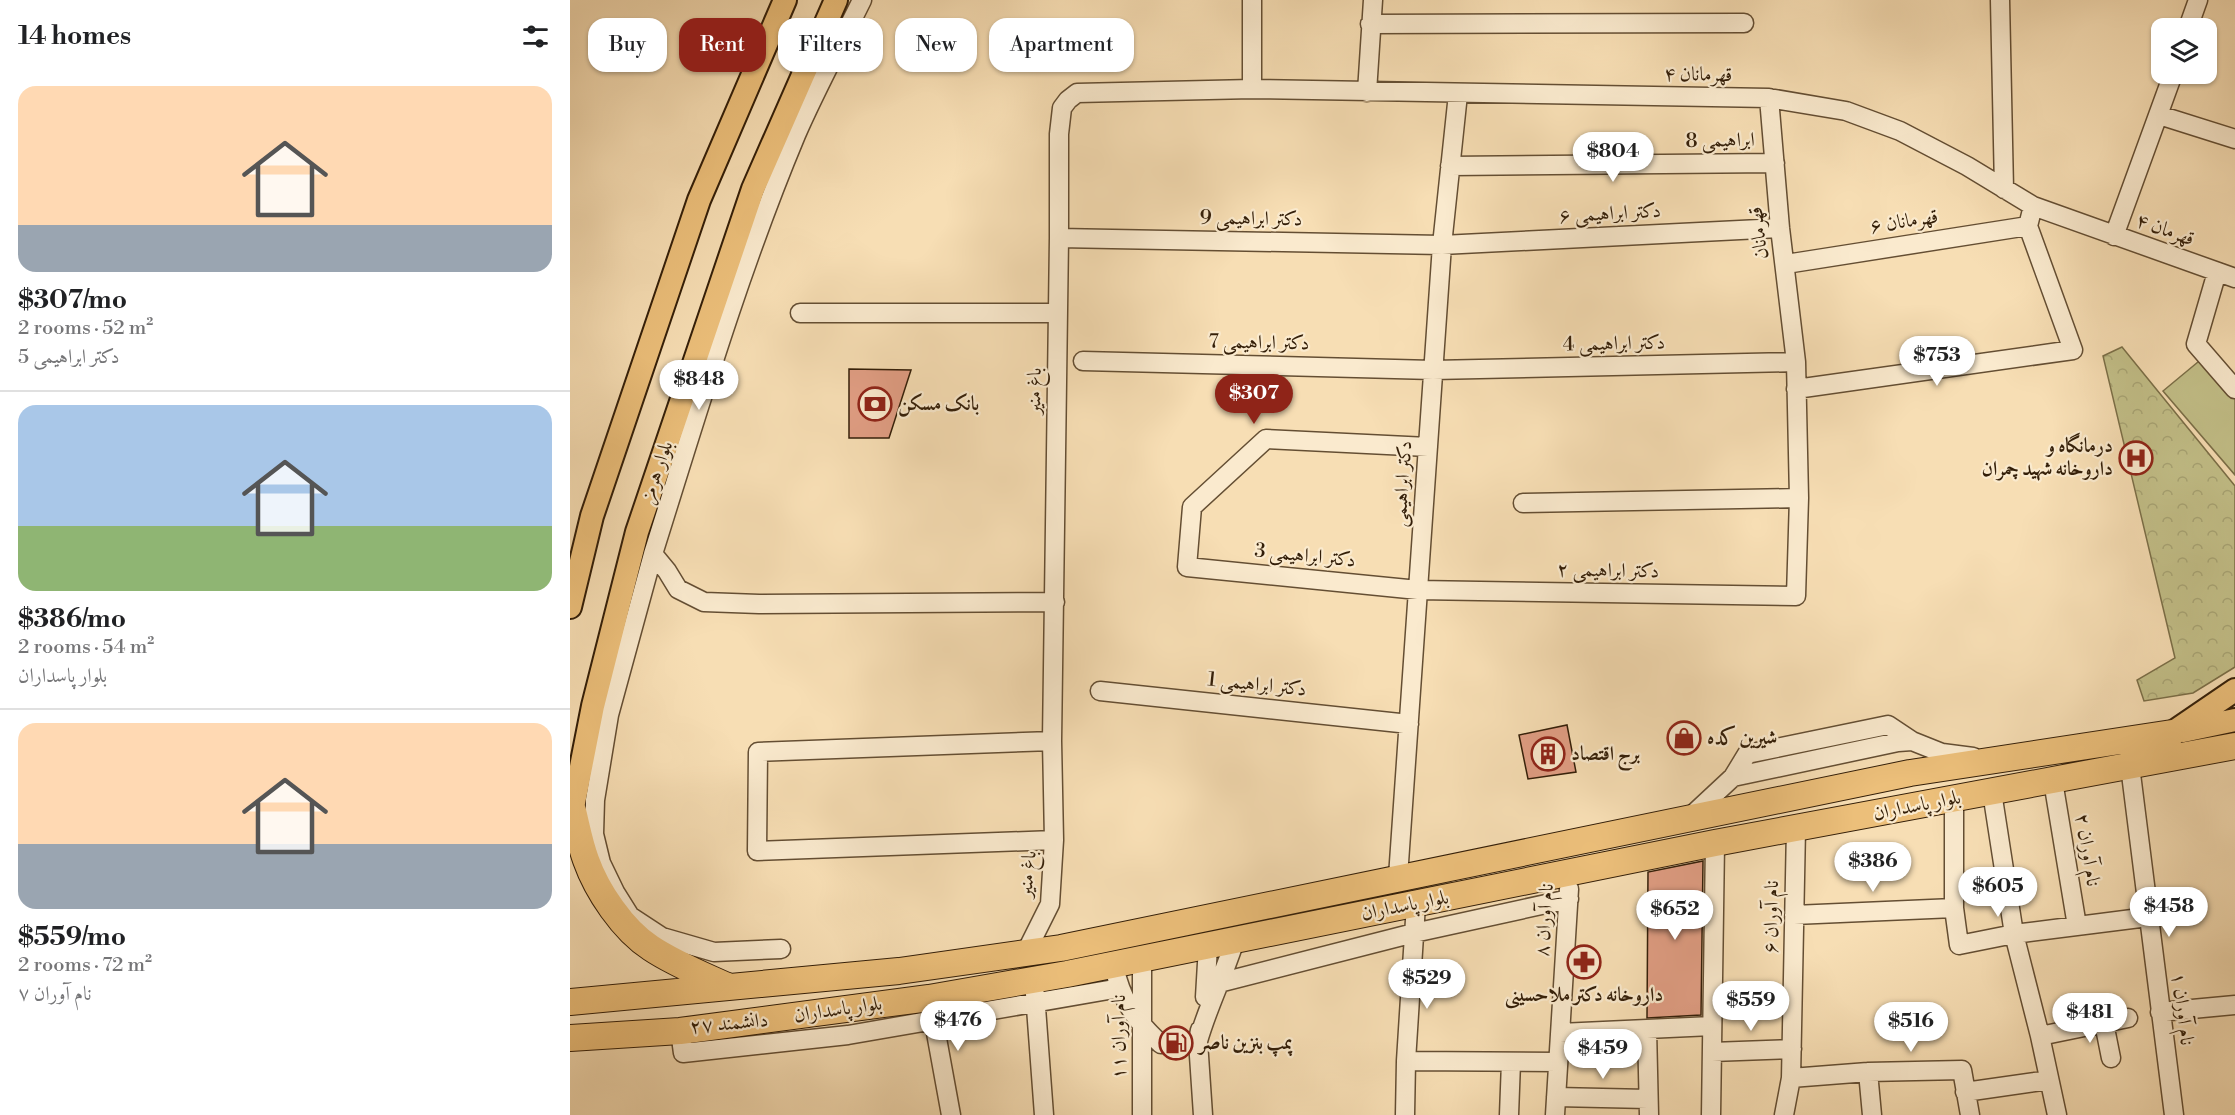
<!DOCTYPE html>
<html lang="en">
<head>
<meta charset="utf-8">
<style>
	:root { --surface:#fff; --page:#f6f6f6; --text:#202124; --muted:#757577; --line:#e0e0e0; --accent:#8f2418 }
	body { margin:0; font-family:"Libre Bodoni",Amiri,serif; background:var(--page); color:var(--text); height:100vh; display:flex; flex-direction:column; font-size:22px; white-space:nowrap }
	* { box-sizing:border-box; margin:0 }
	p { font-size:20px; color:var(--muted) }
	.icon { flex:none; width:33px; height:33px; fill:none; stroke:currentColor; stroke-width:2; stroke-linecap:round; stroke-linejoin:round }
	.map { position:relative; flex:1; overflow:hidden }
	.drawer { display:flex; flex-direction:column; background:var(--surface); width:570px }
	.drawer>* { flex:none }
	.guide { position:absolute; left:18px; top:18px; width:570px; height:54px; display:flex; gap:12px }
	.buttons { position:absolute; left:1581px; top:18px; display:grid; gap:12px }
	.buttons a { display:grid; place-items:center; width:66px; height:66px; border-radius:12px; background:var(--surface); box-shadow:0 2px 4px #0004; font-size:30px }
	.price { position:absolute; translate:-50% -51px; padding:0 14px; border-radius:21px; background:#fff; color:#222; font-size:20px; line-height:39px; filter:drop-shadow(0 2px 3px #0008) }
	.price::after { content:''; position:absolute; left:50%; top:36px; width:18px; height:14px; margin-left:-9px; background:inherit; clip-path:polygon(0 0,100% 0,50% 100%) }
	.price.current { background:var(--accent); color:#fff }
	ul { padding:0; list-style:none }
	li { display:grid; align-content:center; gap:12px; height:318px; padding:0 18px }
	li+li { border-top:2px solid var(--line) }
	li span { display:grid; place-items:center; height:186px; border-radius:18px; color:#555 }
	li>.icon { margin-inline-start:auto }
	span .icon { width:108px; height:108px; fill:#fffc; stroke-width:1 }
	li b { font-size:26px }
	h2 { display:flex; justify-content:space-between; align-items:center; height:72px; padding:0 18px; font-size:26px }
	.tag { padding:0 21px; border-radius:18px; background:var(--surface); box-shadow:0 2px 4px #0004; font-size:21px; line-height:54px }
	.tag.current { background:var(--accent); color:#fff }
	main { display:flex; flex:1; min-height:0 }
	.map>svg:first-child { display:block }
	.green { fill:#c3c089; stroke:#7b6f48; stroke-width:1.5 }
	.forest { fill:url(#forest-crowns); stroke:#7b6f48; stroke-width:1.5 }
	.building { fill:#e19e84; stroke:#331e08; stroke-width:1.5 }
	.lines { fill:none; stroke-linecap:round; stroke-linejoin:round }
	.minor-casing { stroke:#644e33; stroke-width:21 }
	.major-casing { stroke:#331e08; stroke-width:26 }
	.highway-casing { stroke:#331e08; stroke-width:28 }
	.minor { stroke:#faeace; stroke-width:18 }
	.major { stroke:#ecbf7a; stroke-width:22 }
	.highway { stroke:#ecbf7a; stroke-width:26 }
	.labels { text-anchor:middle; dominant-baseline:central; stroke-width:4.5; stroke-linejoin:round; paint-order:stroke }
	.street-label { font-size:20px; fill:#331e08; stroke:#faeace }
	.poi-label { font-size:20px; font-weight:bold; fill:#331e08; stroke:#faeace; text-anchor:start }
</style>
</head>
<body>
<main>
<section class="drawer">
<h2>14 homes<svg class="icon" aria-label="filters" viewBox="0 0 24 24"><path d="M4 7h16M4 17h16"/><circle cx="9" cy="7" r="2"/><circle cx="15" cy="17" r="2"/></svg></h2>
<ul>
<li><span style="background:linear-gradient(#ffd9b3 75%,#9aa5b1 0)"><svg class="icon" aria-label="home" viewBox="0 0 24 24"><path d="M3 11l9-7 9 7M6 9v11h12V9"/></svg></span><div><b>$307/mo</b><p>2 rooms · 52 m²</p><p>دکتر ابراهیمی 5</p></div></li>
<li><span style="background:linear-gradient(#a9c7e8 65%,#8fb573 0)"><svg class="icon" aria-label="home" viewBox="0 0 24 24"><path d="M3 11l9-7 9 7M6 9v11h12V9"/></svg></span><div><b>$386/mo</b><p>2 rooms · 54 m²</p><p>بلوار پاسداران</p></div></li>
<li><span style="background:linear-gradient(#ffd9b3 65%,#9aa5b1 0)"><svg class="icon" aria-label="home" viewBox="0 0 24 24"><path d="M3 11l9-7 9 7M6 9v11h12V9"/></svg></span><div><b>$559/mo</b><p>2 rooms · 72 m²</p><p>نام آوران ۷</p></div></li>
</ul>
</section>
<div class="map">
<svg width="1665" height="1115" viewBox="0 0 1665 1115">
	<defs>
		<pattern id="forest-crowns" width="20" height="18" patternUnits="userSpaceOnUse" patternTransform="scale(1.5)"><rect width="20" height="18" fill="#c3c089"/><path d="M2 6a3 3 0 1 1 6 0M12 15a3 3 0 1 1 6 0" fill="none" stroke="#a8a575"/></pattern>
	</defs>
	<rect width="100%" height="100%" fill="#f7deb4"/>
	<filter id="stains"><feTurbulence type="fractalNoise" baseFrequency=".00333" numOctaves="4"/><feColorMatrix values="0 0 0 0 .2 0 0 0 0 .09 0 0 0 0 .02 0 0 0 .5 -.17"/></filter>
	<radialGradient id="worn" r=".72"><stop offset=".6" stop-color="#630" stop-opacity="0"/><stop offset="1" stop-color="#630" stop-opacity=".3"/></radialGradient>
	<path class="green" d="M1634,357L1665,394V475L1593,391Z"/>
	<path class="forest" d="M1552,347L1665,486V667L1623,693L1574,701L1567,680L1605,658L1533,356Z"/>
	<path class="building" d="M279,369L341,370L319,438H279Z
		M997,725L1006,772L958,779L949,735Z
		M1133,861L1131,1015L1077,1018L1078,872Z"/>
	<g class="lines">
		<g class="minor-casing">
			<path id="minor" d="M292,0C270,45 246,89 226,135C169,271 127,414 83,554L97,571L108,589L134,602L189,604L485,602
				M1430,0L1434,189
				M800,24L1174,23
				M1618,28L1628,0
				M682,89L1199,98L1276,111L1330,131L1397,166L1463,206L1665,278
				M797,92L803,0
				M1589,115L1665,139
				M880,166L1205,163
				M1544,236L1603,74
				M489,238L872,245L1210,228
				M1216,264L1458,226
				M1647,272L1626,344L1665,389
				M230,313H488
				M513,361L863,370L1226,362
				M1226,389L1503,350L1458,226L1463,206
				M858,447L696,439L622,507L617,567L848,590L1226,596L1229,498L1226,362L1210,228L1199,98
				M953,503L1229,498
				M83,554L39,715L25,800L24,834L31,863L45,892L60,916L92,937L144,952L211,949
				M530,691L839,724
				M482,741L188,752L187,851L484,840
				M1560,766L1604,1115
				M1163,777L1177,754L1318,725L1342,741
				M1483,781L1507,926
				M1422,792L1444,934L1470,1036L1487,1115
				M1384,799V908L1389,945L1444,934L1578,917
				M1119,818L1163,777L1328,742L1342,741L1372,753L1403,757
				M828,877L872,245L888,94
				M1224,915L1384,908
				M455,954L480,904L484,840L482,741L489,238V134L492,108L498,100L507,93L682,89V0
				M572,959V1115
				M547,978C555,1006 570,1025 591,1044L628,1041C638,1006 654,975 665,940
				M637,986L844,933L999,899
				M465,994L474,1115
				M635,997L638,946
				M362,1011L381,1115
				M1590,1012L1665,1005
				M1534,1023L1541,1058
				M1077,1029L1079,1115
				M630,1030L628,1041L633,1115
				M110,1031L113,1053L278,1035L550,988
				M990,1033L1142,1026
				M1470,1036L1558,1018
				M1142,1052L1222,1049
				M836,1061L988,1062
				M1298,1072L1302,1115
				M1221,1078L1298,1072L1392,1070L1400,1115
				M1395,1092L1479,1080
				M986,1097L1078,1099
				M835,1115L836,1061L846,904
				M939,1115L941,1062
				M985,1115L999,889
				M1141,1115L1145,843
				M1214,1115L1221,1078L1226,828"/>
		</g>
		<g class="major-casing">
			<path id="major" d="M0,607L22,516L129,200L215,0
				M1613,731L1665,720
				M1602,733L1665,690
				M0,823L23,706L67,532L183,189L266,0"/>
		</g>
		<g class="highway-casing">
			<path id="highway" d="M3,811C7,827 10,844 16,860C27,891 53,930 81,948C105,964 133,975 159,987
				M0,1002L329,971L491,948L1340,773L1602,733
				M0,1038L110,1031L359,998L497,974L1145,843L1665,746"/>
		</g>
		<use href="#minor" class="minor"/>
		<use href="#major" class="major"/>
		<use href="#highway" class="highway"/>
	</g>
	<defs>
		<g id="bank-ring" transform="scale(1.725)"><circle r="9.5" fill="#faeace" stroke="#8f2418" stroke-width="1.5"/><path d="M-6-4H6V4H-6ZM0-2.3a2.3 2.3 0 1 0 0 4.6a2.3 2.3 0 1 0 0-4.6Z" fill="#8f2418"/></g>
		<g id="hospital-ring" transform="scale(1.725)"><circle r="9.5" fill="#faeace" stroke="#8f2418" stroke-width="1.5"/><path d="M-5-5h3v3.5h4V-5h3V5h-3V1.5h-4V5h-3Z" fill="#8f2418"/></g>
		<g id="shop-ring" transform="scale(1.725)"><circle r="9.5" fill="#faeace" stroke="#8f2418" stroke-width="1.5"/><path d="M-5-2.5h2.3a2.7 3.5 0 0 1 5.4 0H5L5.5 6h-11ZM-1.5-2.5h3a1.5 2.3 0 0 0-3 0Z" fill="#8f2418"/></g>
		<g id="building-ring" transform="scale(1.725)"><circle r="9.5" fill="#faeace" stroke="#8f2418" stroke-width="1.5"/><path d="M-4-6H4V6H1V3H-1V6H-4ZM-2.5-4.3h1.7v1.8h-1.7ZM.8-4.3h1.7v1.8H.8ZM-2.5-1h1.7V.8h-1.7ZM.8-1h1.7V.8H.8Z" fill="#8f2418"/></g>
		<g id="pharmacy-ring" transform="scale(1.725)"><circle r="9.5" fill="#faeace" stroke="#8f2418" stroke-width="1.5"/><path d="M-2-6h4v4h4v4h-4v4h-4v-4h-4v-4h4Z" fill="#8f2418"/></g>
		<g id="fuel-ring" transform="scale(1.725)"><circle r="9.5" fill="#faeace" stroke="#8f2418" stroke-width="1.5"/><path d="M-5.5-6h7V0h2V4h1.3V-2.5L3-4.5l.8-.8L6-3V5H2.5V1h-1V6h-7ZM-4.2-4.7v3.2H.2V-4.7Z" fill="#8f2418"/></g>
	</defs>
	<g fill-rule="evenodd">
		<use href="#bank-ring" x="305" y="404"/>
		<use href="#hospital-ring" x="1566" y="458"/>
		<use href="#shop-ring" x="1114" y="738"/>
		<use href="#building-ring" x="978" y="754"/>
		<use href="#pharmacy-ring" x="1014" y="962"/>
		<use href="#fuel-ring" x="606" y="1043"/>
	</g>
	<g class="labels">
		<g class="street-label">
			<text transform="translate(1128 75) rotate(1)">قهرمانان ۴</text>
			<text transform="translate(1150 141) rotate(-1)">ابراهیمی 8</text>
			<text transform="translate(1040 214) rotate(-3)">دکتر ابراهیمی ۶</text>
			<text transform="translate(681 219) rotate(1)">دکتر ابراهیمی 9</text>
			<text transform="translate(1334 222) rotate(-9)">قهرمانان ۶</text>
			<text transform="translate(1595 230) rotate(20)">قهرمان ۴</text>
			<text transform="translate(1189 233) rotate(-97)">قهرمانان</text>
			<text transform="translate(689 343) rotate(1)">دکتر ابراهیمی 7</text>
			<text transform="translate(1044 344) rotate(-1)">دکتر ابراهیمی 4</text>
			<text transform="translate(465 391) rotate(-89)">باغ منیر</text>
			<text transform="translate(87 472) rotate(-71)">بلوار هرمز</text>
			<text transform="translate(833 484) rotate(-86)">دکتر ابراهیمی</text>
			<text transform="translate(735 556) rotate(6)">دکتر ابراهیمی 3</text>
			<text transform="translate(1038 571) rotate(1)">دکتر ابراهیمی ۲</text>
			<text transform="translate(687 685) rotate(6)">دکتر ابراهیمی 1</text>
			<text transform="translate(1347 806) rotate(-11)">بلوار پاسداران</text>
			<text transform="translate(1517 850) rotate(81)">نام آوران ۲</text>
			<text transform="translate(458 874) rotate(-84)">باغ منیر</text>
			<text transform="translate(835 906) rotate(-11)">بلوار پاسداران</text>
			<text transform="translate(1202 917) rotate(-89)">نام آوران ۶</text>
			<text transform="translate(975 920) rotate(-86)">نام آوران ۸</text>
			<text transform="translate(1612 1009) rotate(83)">نام آوران ۱</text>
			<text transform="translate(268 1010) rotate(-8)">بلوار پاسداران</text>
			<text transform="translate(159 1024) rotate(-5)">دانشمند ۲۷</text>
			<text transform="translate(549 1037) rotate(-90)">نام آوران ۱۱</text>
		</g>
		<g class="poi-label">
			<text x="328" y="404">بانک مسکن</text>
			<text x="1543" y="446" text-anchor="end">درمانگاه و<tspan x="1543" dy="23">داروخانه شهید چمران</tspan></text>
			<text x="1137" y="738">شیرین کده</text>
			<text x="1001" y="754">برج اقتصاد</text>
			<text x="1014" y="995" text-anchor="middle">داروخانه دکتر ملاحسینی</text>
			<text x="629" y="1043">پمپ بنزین ناصر</text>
		</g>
	</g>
	<rect width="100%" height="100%" filter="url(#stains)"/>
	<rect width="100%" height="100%" fill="url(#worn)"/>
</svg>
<div class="buttons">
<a><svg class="icon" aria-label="layers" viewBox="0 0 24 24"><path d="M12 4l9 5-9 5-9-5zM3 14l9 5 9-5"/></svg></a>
</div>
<b class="price" style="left:1043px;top:183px">$804</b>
<b class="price" style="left:1367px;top:387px">$753</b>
<b class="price" style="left:129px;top:411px">$848</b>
<b class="price current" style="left:684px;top:425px">$307</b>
<b class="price" style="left:1303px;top:893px">$386</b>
<b class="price" style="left:1428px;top:918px">$605</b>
<b class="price" style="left:1599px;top:938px">$458</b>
<b class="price" style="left:1105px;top:941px">$652</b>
<b class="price" style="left:857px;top:1010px">$529</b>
<b class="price" style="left:1181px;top:1032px">$559</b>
<b class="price" style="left:1520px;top:1044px">$481</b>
<b class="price" style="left:388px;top:1052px">$476</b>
<b class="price" style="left:1341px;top:1053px">$516</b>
<b class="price" style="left:1033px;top:1080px">$459</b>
<div class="guide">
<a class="tag">Buy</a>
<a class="tag current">Rent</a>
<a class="tag">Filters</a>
<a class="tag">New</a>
<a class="tag">Apartment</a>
</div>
</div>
</main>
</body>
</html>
